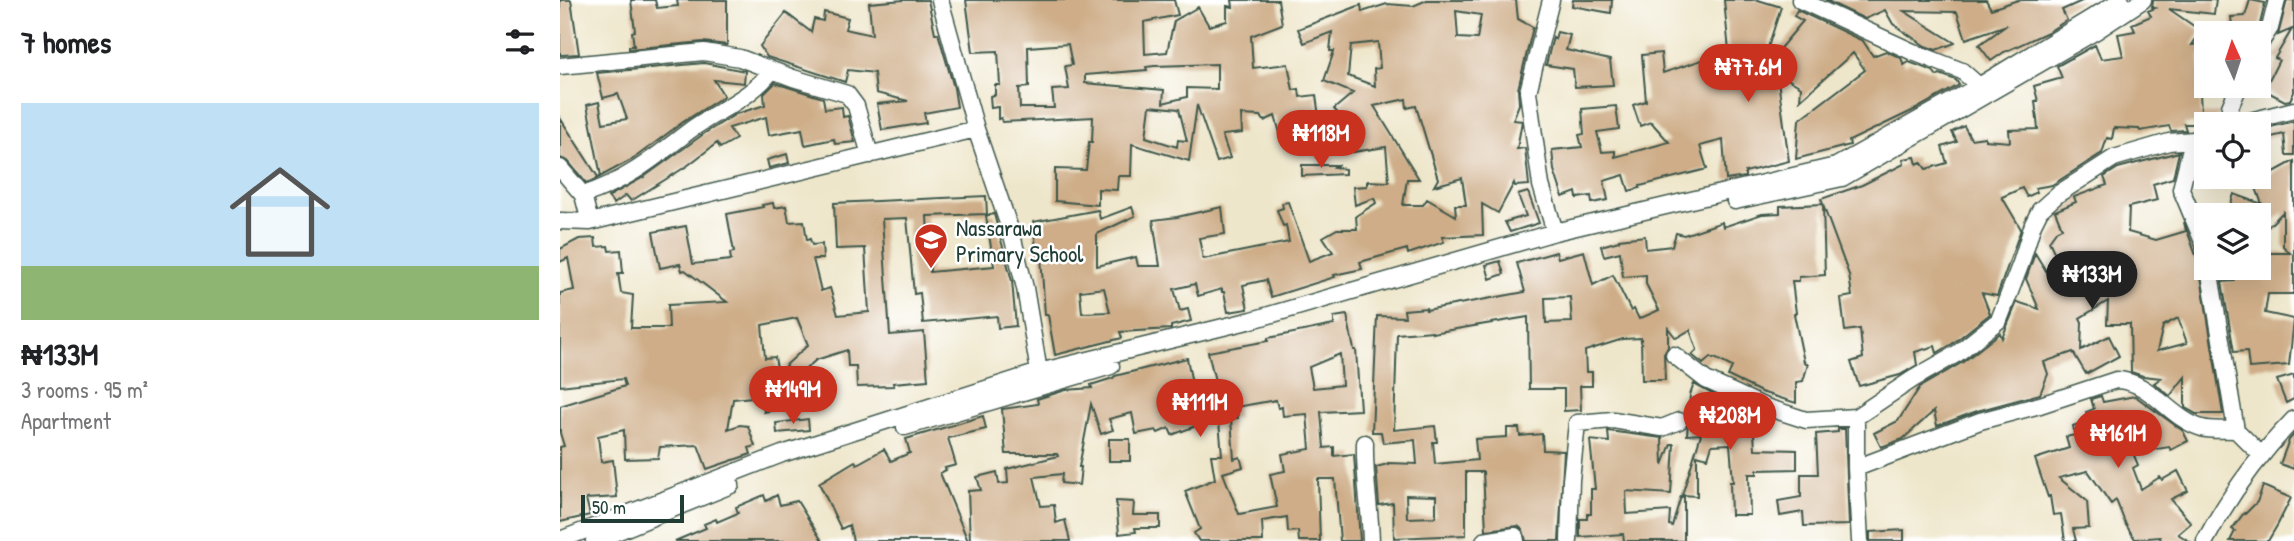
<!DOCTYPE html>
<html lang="en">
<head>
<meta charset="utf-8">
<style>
	:root { --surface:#fff; --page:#f6f6f6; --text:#202124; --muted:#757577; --accent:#c8321e }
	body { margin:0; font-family:"Patrick Hand",sans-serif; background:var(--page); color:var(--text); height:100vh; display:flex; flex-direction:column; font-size:26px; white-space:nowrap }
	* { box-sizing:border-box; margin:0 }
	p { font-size:23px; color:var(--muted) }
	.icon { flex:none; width:38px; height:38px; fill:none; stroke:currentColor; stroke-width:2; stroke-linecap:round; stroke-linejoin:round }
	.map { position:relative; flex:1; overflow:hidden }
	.sheet { display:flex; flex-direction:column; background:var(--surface); width:560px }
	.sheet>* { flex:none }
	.needle { width:46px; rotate:357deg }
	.buttons { position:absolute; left:1634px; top:21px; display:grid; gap:14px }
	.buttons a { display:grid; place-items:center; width:77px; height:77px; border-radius:0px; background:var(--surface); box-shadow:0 7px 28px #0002; font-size:35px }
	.scale { position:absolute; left:21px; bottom:18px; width:103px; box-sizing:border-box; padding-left:7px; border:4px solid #1f3d34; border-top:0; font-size:19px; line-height:24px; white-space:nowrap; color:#1f3d34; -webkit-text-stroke:5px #fff; paint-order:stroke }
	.price { position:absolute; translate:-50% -60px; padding:0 16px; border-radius:24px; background:var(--accent); color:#fff; font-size:23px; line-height:46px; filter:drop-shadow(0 2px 4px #0008) }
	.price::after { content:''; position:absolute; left:50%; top:42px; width:21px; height:16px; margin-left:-10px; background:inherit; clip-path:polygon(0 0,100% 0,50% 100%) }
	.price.on { background:#222; color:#fff }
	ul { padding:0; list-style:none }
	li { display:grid; align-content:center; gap:14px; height:371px; padding:0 21px }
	li span { display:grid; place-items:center; height:217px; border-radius:0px; color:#555 }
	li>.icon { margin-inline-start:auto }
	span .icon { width:126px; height:126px; fill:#fffc; stroke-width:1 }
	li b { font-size:30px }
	h2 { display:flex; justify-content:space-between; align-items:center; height:84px; padding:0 21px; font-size:30px }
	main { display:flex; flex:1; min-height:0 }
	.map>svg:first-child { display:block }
	.building { fill:#cead88; fill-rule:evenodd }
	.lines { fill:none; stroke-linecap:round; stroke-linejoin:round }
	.minor-casing { stroke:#3e564a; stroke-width:19 }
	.minor { stroke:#fff; stroke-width:16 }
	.labels { text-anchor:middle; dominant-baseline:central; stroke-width:5; stroke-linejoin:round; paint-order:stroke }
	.poi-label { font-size:23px; fill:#1f3d34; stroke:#fff; text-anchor:start }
</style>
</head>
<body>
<main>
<section class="sheet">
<h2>7 homes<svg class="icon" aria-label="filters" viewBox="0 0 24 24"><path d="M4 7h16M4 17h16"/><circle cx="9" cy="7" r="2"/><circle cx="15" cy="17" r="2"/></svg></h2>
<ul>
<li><span style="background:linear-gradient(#bfe0f5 75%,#8fb573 0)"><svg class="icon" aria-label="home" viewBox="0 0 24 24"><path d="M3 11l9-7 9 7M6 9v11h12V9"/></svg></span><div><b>₦133M</b><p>3 rooms · 95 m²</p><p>Apartment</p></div></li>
</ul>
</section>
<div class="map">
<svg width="1734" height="541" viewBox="0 0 1734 541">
	<rect width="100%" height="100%" fill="#fff"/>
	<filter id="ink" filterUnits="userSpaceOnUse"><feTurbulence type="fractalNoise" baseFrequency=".0143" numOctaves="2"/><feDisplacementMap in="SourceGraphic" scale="14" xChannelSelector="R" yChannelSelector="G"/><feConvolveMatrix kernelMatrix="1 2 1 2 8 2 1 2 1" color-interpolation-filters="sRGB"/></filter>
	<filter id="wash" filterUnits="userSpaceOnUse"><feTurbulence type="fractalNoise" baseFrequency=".00686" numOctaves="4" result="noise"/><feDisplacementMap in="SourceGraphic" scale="28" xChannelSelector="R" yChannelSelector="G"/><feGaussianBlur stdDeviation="1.57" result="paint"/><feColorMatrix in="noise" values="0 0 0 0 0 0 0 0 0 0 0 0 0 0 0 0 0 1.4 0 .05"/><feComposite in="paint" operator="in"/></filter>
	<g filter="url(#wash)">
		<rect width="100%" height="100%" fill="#eee6ca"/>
		<g id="blocks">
			<path class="building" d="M0,0H11L19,54L0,55Z
				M71,0H95L97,8L118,6L117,0H167V45L143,42L69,49V46H74L72,32L75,31Z
				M344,0H368L375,33H378L394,88L397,107L364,113L366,123L322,130L317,104L348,101L316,93L314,73L288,70L285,82L207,57L200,46L226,13L251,32L254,19L263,21L264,12L288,18L285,29L312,35L309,3Z
				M406,0H614L618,15L584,22L585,54L607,52L614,21L638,7L649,26L667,21V6L673,7L672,0H718L722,24L691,36L693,68L728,64L733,90L739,89L740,97L756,95L759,117L743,119L744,130L720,133L715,116L704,121L701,116L681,115L682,133L662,135L670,158L657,162L637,105L629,161L572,144L571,176H558L557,190L538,189V205L495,201V169L526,170L529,142H532L533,117L442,122L441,118L438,119V107L431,108L430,96L435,95V85H440L438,51L413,52ZM508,44L512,65L505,66L509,89L492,90L494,108H460L459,88L469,87L468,47ZM657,64V89L627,88V97L603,103L604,90L525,83V75L587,70L586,67L594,66ZM590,106L619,109L627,141L618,140L617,147L586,137Z
				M867,0H956L958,19L973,27L958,89L959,104L953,120L962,121L957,149L965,148L969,185L955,186L954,183L938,213L922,204L923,235L882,237L884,242L848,254L847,249L800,262L802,269L774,275L775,277L711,297L706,280L683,285L688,309L668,312L664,292H662V289L638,296L635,284L614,289L620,311L628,309L631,321L611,326V329L560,332L562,338L495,355L488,315H485L481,256H477L473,222L538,210L540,219L572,207L575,216L537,234V266L576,257L578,266H600L593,220L617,217L662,207L665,234L639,238L643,259L729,242L726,225L723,226L717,210L723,208L722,203L728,202L749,261L773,252L763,237L777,229H797L796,216L816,203L814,198L795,205L793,187L807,186V181L829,182L826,147L793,152L788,125L774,109L793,93L764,81L774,51H770L772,32L744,43L738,29L801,5L802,12L827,4L853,6ZM896,11L921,15L917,39L898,38ZM818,42L820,68L814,69L815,86L788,76L791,45ZM846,99L847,108L856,106L878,179L874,186L902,178L906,205H895L896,216L867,199L863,205H843L847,179H859L814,106ZM544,288L550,312L522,313L520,291Z
				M1013,0H1052L1051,13L1012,6Z
				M1164,0H1198L1221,7L1200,72L1243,21L1234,16L1237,10L1303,41L1313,56L1326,51L1341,58L1344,65L1349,62L1373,71L1377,76L1380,74L1396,80L1399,85L1356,109L1289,141L1290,145L1236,159L1239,120L1305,70L1293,53L1240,100L1241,87L1217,73L1229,161L1185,172V177L1166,180L1163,140L1140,146L1147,169L1080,186V188L1069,191L1064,175L1044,181L1048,200L1032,203L1031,196L1017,198L1016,192L1003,197L994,170L992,150L1022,147L1019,135L1024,134L1022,109L1056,106L1059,129L1037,132L1042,152L1055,151V157L1109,142L1091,122L1080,126L1073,105L1086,101L1082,55L1101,53L1103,73L1169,51Z
				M1265,0H1426L1431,9L1458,0H1524L1502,10L1507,20L1488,32L1444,52L1431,61L1419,45L1447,25L1406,39L1397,12L1344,11L1395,43L1376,50L1365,46L1333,24L1325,10L1305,19Z
				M1593,0H1656L1654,14L1609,9L1641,31L1632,45L1647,43V55L1639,56L1643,92H1640L1641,114L1659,113L1658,124H1624L1626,130L1611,131L1609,126L1580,131L1579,129L1554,128L1552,139L1547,138L1542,153L1492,185L1475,188L1477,192L1467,197L1462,188L1442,197L1461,229L1437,296L1422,293L1430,314L1392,344L1377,353L1375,346L1355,352L1357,365L1340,375L1299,386L1291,362L1303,358L1300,329L1285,331L1281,298L1292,296L1289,275L1263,205L1265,275L1239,277V281H1232L1236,313L1234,314L1244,362L1248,364L1243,381L1236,382V403L1201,392L1168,376L1172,367L1155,358L1153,359L1151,357L1143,364L1132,355L1137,350L1130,330L1116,338L1108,328V347L1104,354L1105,380H1082L1081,338L1063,339L1025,351L1026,372H1032V386H1020L1021,410L1004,411V389H969L968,317L872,333V331L837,334L834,430L875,426L877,442H873L875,464L917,460L915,439L947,437V428H959L960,436L982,434L983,450L1004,451L999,541H966L963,530L958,526L926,530L923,472H906V535L834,538L833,503L819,505L816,467L828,464V463L857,464L855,440L823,443L821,432H812L817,316L845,317L844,310L866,308V310L965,292L957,263L996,252L998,258L1024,251L1033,285L1053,275L1071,311L1074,309L1079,319L1099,310L1086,284V275L1063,277L1060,252L1044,256L1041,246L1059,241V239L1085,236L1086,249L1112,246L1116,233L1124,235L1162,222L1163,227L1202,214L1220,213V206L1263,204L1261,199L1302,185L1344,164L1343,159L1355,157L1357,164L1361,162L1366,169L1387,163L1382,147L1397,142L1392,132L1404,126L1411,139L1425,137V140L1450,142L1449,130L1478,129L1475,101H1478L1474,86L1502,78L1497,66L1535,45L1541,59L1563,56L1558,34L1575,31L1572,24L1591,16L1588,11L1595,8L1592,7ZM1010,297L1012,322L986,323L985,298ZM846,495L876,496V517L847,518Z
				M1690,0L1705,3L1700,24L1694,33H1673L1671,17L1685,16Z
				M1727,0H1734V92L1730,100L1725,101L1704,90L1719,60L1715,58L1732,29L1718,35Z
				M997,32L1010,35L1006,50L1050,60L1053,85L1015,87L1013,69L986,65L993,37L995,39Z
				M144,63L185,71L184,83L154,80L164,96L123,122L73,159L34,180L26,183L8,161L0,158V118L38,177L41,176L27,105L39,102L43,123L67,119L58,94L43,98L37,73Z
				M215,83L263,98L265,109L282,107L283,117L288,116L295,142L275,144L274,139L245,145L242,129L209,135L206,117L169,128L176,139L160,148L157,143L127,166L71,201L66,195L54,204L48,197L84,177L145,133L176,114L205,105L204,94Z
				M1734,121V155H1726L1724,134L1699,140V130Z
				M1619,152L1613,178L1593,184L1597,200L1569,207L1568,232L1596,240L1626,231L1624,222L1639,264L1663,414H1636L1625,408V377L1610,396L1594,383L1601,378L1583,376L1571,372L1570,324H1547L1548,301L1520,318L1522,322L1521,350L1549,336L1559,356L1526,374L1513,352L1484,362L1488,374L1480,394L1417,411L1377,426L1374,411L1343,439L1321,447L1314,433L1338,421L1360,387L1403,362L1440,333L1442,338L1457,302L1479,309L1466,279L1475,253L1489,276L1502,269L1489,241L1497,230L1502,228L1495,211L1516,202L1514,197L1547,185L1544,177L1558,168ZM1618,318L1627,343L1597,351L1603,326Z
				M227,154L229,163L209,168L207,160Z
				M1734,161V294H1708L1705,313L1734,319L1729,365L1689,368L1687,351L1674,352L1662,282L1674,281L1675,268H1703V253H1730L1723,246V212L1706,229L1699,222V215H1687L1669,209L1674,194L1702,204L1692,177H1705Z
				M742,165H777L774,167L785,169V174L742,176Z
				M968,192L979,223L950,232L945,222L966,216L958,195Z
				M426,196L427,214L367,216L370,272L434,266L426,216L434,214L452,281L456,326L438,328L437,316L363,323L360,293L354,294L347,218L322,219L330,335L364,332L368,380L333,383L334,386L297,387L296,366H288L287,350L256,360L241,373L253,396L242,401L225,366L248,345L237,318L202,325L205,358L215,357L224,408L204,412L202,396L173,399L168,429L180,425L188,426L195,446L189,448L191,454L147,469L138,445L100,447L98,458L65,459L64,430L38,436L41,462L53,460L57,497L26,499L30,515L0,522V447L4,446L0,433V406L65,386L63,379L0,386V293L14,290L8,258L0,262V249L19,239L35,238L36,247L48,246L49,251L61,250L63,273H58L61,293L73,295L71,328H109L108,305L167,302L125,270L122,271L120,264L100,268L93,232L126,226L133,264L171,260L170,253L174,252L167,214L203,207L202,205L213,203L214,208L226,206L229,222L244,221L247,240L250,239L252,245L262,244L263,259H253L261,291L270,288L278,315L309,312L305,248L276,249L274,203Z
				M940,261L944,274L930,279L926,265Z
				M787,315L794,350H796L800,410L761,412L764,448L774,447V456L794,454L800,541H780L775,479H758L760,541H739L738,531L728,532L727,517L702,521L703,541H639L634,533L640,529L625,491L655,479L651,455H662L659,422L650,424L649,421L612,435L609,428L598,433L596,430L576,434L572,413L549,419L553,430L541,434L531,404L519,467H521L519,485L501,483L502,474L474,477L481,506L494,505L496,523L505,520L510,541H410L408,491L421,490L417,477L437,472L439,484L448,483L447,469L498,456L497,454H446L442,409L478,404L477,399L506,390L532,388L531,385L553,378L555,376L627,358L633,389L655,381L648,352L708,341V338L774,325V317ZM780,354L782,385L753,388L749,367ZM716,400L718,408L722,407L723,416L747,414L750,449L722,454L725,471L710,474L717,507L679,514L663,473L683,467L680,457L674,459L671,419L678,418L676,407Z
				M1734,375V399L1726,403L1717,380Z
				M1134,384L1156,396L1149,417L1159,418L1158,427L1175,426V435L1194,433L1195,449L1237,450V469L1197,470V474H1189L1190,515H1171L1170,482H1173L1170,444L1152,445L1148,458L1137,455V496L1122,495L1141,434L1127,435L1130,395Z
				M1541,396L1543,402L1575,396L1623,431L1628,441L1611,450L1609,447L1573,453L1578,465L1573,468L1581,489L1600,477L1602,480L1618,471L1628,491L1611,499L1631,523L1618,534L1629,541H1601L1600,537L1575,539L1566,525L1556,500L1551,504L1528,471L1499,478L1527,501L1529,528L1513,529L1516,541H1505L1501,514L1493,515L1490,496L1488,497L1475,459L1509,448L1506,437L1515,435L1513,426L1529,420L1526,412L1534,409L1531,399Z
				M423,416L426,429L388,438L396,465L385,468L386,470L380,473L408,541H293L289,525L281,529L259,483L295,461L297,464L324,449L331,461L350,453L346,439Z
				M248,419L249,430L217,433L216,423Z
				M1278,429H1285L1289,525L1244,526L1243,512L1220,516L1218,501L1241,497V474H1258L1256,434L1278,432Z
				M1048,431L1102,438L1103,465L1111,444H1114L1111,494L1066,491L1067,514L1110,511L1109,525L1112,526L1121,496L1124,497V541H1064L1063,534L1020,537V519H1027V514H1031V489H1035L1030,440L1049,442Z
				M1734,434V469L1720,464L1729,440Z
				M549,439H570V461H549Z
				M1703,486L1731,498L1718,524L1708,541H1670L1675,531L1672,529L1684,513L1685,514L1697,502Z
				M204,495L206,501L217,495L220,505L237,501L262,541H115L146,528L144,524L156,519L157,522L178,513L176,507Z
				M556,501L574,502L573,515H600V528H575L576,532L559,534Z
				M1344,530V541H1310V532Z"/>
		</g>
	</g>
	<g filter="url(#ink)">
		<use href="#blocks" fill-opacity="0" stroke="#3e564a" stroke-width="2"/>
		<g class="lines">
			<g class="minor-casing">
				<path id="minor" d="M380,0L416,129L452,235L465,288L479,372
					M991,0L968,92L981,185L995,232
					M1240,0L1353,52L1402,71L1419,86
					M1699,45L1710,28L1717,0
					M0,66L144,52L180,58L233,78L287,94L296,106L310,155
					M1668,124L1670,107L1679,86
					M1678,124L1734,110
					M1633,140L1621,189L1644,244L1647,257
					M0,168L23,195L30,222
					M23,195C65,182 94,158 129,131C156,111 192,98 212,70
					M1175,201L1282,178L1536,31L1583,0
					M0,221L30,222L416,129
					M1649,268L1676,430
					M1114,355L1146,380L1203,406L1246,420L1296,417
					M345,427L551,366
					M805,443C804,476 810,508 811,541
					M1296,468L1420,421L1480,405L1556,380C1590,380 1610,419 1642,428C1652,431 1665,429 1676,430L1700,454
					M0,540L222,454L479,372L692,320L995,232L1276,166L1419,86L1561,0
					M34,541L171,485
					M924,541L955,536L956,541
					M1009,541L1011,480L1017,423L1053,420L1102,428L1119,421
					M1300,541L1296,468V417L1353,379L1398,353L1439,320L1461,263L1473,224L1480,210L1498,194L1554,158L1609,142L1633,140L1647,135
					M1645,541C1669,495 1699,455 1734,419"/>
			</g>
			<use href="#minor" class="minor"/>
		</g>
	</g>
	<defs>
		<g id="school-pin" transform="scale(1.75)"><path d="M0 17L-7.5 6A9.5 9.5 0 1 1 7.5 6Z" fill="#c8321e" stroke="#fff"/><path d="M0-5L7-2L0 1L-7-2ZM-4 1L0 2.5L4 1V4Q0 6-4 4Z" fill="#fff"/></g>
	</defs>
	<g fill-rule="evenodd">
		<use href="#school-pin" x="371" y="240"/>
	</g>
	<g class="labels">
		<g class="poi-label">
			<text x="396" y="227">Nassarawa<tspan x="396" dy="26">Primary School</tspan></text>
		</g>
	</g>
</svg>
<div class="buttons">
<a><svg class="needle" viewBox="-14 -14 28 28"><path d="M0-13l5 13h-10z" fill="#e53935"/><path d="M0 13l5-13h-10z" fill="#757577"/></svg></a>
<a><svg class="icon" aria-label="locate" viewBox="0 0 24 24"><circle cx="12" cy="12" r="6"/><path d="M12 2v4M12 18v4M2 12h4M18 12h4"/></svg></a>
<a><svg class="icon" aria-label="layers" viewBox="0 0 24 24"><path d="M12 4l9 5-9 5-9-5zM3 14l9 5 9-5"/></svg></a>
</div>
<div class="scale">50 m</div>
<b class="price" style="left:1188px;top:104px">₦77.6M</b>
<b class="price" style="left:761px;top:170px">₦118M</b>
<b class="price on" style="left:1532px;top:311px">₦133M</b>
<b class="price" style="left:233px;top:426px">₦149M</b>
<b class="price" style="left:640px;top:439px">₦111M</b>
<b class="price" style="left:1170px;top:452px">₦208M</b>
<b class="price" style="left:1558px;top:470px">₦161M</b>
</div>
</main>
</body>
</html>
